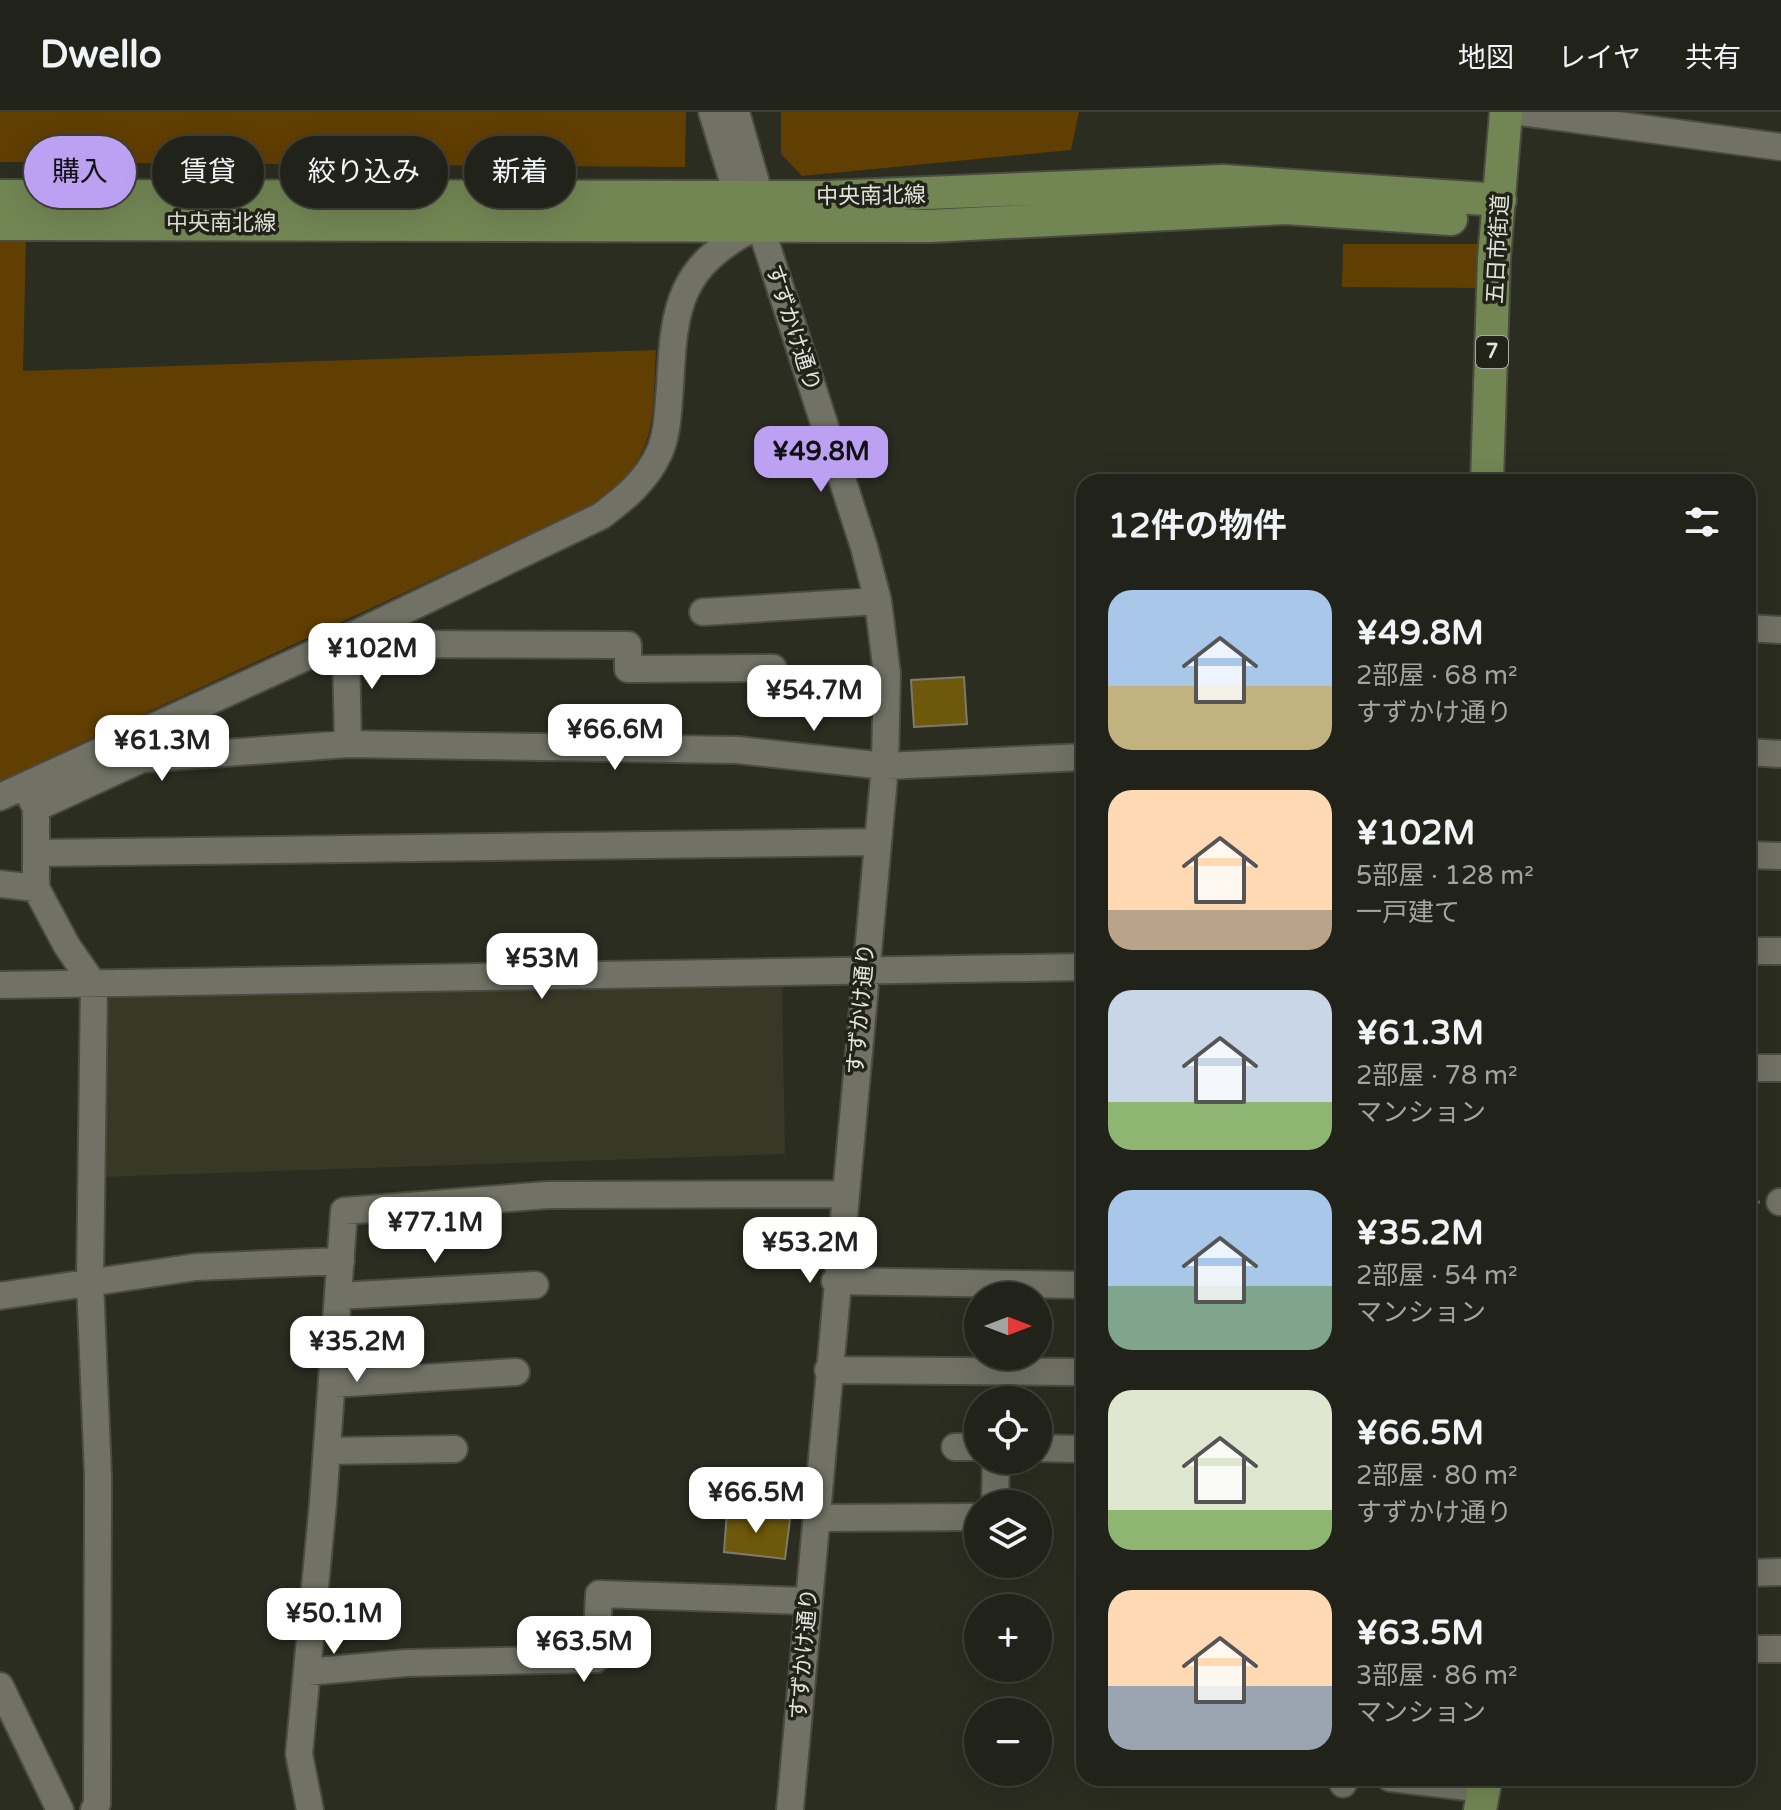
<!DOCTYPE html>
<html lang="ja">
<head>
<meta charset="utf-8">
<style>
	:root { --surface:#212219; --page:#2d2f26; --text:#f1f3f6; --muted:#a2a4a2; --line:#3e3f38; --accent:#bca0f2 }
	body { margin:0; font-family:"Varela Round","Noto Sans JP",sans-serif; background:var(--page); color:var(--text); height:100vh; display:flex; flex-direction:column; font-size:30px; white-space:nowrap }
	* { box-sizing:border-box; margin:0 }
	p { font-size:26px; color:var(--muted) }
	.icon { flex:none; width:44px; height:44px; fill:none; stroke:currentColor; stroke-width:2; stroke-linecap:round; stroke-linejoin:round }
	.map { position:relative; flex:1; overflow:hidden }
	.drawer { position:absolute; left:1076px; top:362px; width:680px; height:1312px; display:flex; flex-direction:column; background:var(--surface); border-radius:24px; box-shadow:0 8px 32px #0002,0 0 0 2px var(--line) }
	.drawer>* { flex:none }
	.banner { position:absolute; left:24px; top:24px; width:760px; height:72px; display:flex; gap:16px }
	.needle { width:52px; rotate:90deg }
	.tools { position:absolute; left:964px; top:1170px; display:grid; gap:16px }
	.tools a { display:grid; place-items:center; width:88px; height:88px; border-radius:50%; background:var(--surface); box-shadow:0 8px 32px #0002,0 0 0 2px var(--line); font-size:40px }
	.price { position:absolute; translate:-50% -68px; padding:0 18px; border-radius:16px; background:#fff; color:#222; font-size:26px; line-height:52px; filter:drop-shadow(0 2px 4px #0008) }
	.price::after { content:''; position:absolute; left:50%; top:48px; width:24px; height:18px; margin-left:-12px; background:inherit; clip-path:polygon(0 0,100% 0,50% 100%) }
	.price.active { background:var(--accent); color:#111 }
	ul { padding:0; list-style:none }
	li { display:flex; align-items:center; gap:24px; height:200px; padding:0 32px }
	li span { display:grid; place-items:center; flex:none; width:224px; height:160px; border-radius:24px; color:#555 }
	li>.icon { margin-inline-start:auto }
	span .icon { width:96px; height:96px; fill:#fffc; stroke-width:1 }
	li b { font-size:34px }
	h2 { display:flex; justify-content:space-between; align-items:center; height:96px; padding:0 32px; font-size:34px }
	.chip { padding:0 28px; border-radius:36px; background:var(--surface); box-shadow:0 8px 32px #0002,0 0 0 2px var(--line); font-size:28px; line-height:72px }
	.chip.active { background:var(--accent); color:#111 }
	header { display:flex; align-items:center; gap:48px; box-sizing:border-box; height:112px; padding:0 40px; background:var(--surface); border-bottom:2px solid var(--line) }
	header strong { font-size:38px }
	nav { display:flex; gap:44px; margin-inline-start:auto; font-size:28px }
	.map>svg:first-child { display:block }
	.built { fill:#373826 }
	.green { fill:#613e02 }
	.building { fill:#6d580c; stroke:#7e7a6d; stroke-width:2 }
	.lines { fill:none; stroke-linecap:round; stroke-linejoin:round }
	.minor-casing { stroke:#4b4b41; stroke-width:30 }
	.major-casing { stroke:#4b4b41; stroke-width:36 }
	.path { stroke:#68685e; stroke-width:3; stroke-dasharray:6 4; stroke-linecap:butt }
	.minor { stroke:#717265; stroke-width:26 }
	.major { stroke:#728654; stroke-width:32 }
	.labels { text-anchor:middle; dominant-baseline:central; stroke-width:7; stroke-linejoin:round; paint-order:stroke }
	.shield { fill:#222318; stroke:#a9a9a1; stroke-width:2 }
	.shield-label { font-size:20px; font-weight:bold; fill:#e3e3dc }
	.street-label { font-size:22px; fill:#e3e3dc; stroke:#222318 }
</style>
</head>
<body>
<header>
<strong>Dwello</strong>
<nav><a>地図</a><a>レイヤ</a><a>共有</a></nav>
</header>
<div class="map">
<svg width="1781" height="1698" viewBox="0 0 1781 1698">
	<rect width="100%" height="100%" fill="#2c2d21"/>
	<path class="built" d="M782,869L785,1042L101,1065L105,885L118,874Z"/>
	<path class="green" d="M0,0H686L685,55L0,50Z
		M781,0H1079L1071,38L802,64L781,42Z
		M26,125L23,259L656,238C652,309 659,342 599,390L0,669V126Z
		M1343,132H1478L1476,176L1342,175Z"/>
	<path class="building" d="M964,565L967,612L914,615L911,568Z
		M727,1399L790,1407L785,1447L724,1440Z"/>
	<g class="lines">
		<g class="minor-casing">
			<path id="minor" d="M712,0L738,85L748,97
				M736,0L760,85V113L864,435L878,489L887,562L885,654L790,1698
				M1521,0L1781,35
				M703,500L878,489
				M1748,516L1781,518
				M346,539L348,632
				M346,554L393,532L628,533V557L773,556
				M1748,640L1781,642
				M25,674L36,696L142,647L348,632L738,638L885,654L1084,645
				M0,685L345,527L601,404C625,386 646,369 659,341C668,321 668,297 670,275C674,192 679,154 757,114
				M36,696V776L67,834L94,873L90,1169L98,1364L97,1692L94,1698
				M37,741L877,730
				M1748,743L1781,744
				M0,772L36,776
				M1748,839H1781
				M0,873L1084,855
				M1748,956H1781
				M1780,1090H1781
				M835,1169L1084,1173
				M0,1184L196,1155L341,1149
				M338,1184L535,1173
				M828,1258L1084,1260
				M332,1272L516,1260
				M955,1335H978
				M1038,1336L1077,1337
				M327,1339L454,1337
				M995,1392L996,1348
				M816,1406L978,1405
				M1748,1461L1781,1460
				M1748,1537H1781
				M307,1560L406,1551L596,1547L599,1482L808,1489
				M0,1574L60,1698
				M1390,1666L1484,1677
				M1343,1672V1666
				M310,1698L299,1642L323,1391L344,1099L548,1083L844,1082"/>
		</g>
		<g class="major-casing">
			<path id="major" d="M0,84L828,85L1223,69L1500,88
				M0,112L930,114L1286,96L1451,107
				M1487,370L1494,147L1506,0
				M1480,1698L1486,1666"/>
		</g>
		<path class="path" d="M1748,1091L1760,1090"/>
		<use href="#minor" class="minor"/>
		<use href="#major" class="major"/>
	</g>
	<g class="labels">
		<rect class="shield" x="1476" y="224" width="32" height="32" rx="6"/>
		<g class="shield-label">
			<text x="1492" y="240">7</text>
		</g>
		<g class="street-label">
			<text transform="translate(871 84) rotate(-1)">中央南北線</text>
			<text x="221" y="111">中央南北線</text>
			<text transform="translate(1498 137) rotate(-87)">五日市街道</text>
			<text transform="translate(793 216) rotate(72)">すずかけ通り</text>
			<text transform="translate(861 897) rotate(-85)">すずかけ通り</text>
			<text transform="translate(804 1542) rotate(-85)">すずかけ通り</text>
		</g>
	</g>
</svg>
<div class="tools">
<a><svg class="needle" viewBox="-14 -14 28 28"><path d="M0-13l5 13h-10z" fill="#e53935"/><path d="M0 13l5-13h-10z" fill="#a2a4a2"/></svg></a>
<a><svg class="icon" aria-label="locate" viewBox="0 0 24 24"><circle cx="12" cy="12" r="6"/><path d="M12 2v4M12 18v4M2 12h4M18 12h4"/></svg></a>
<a><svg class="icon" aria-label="layers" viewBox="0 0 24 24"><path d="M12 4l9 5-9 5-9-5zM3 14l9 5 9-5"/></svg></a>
<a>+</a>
<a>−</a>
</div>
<b class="price active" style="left:821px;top:382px">¥49.8M</b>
<b class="price" style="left:372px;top:579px">¥102M</b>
<b class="price" style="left:814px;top:621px">¥54.7M</b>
<b class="price" style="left:615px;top:660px">¥66.6M</b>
<b class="price" style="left:162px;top:671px">¥61.3M</b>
<b class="price" style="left:542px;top:889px">¥53M</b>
<b class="price" style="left:435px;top:1153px">¥77.1M</b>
<b class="price" style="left:810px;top:1173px">¥53.2M</b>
<b class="price" style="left:357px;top:1272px">¥35.2M</b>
<b class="price" style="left:756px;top:1423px">¥66.5M</b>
<b class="price" style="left:334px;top:1544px">¥50.1M</b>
<b class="price" style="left:584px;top:1572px">¥63.5M</b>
<div class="banner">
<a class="chip active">購入</a>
<a class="chip">賃貸</a>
<a class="chip">絞り込み</a>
<a class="chip">新着</a>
</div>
<section class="drawer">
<h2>12件の物件<svg class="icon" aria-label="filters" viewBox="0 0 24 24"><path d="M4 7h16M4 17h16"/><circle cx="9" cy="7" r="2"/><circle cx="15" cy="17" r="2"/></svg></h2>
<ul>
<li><span style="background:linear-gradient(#a9c7e8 60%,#c2b280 0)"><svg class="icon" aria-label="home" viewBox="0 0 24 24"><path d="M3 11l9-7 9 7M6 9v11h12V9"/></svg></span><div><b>¥49.8M</b><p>2部屋 · 68 m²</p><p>すずかけ通り</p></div></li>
<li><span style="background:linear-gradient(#ffd9b3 75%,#b9a48a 0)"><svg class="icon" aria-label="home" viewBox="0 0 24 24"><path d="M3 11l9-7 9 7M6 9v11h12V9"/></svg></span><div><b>¥102M</b><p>5部屋 · 128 m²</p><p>一戸建て</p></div></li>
<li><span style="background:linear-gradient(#c9d6e8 70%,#8fb573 0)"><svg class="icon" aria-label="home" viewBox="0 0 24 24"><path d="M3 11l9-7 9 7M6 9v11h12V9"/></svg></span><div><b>¥61.3M</b><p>2部屋 · 78 m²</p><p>マンション</p></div></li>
<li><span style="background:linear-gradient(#a9c7e8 60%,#7fa58c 0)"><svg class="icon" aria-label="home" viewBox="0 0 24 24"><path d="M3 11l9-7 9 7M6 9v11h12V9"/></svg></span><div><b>¥35.2M</b><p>2部屋 · 54 m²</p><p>マンション</p></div></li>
<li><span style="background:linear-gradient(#dfe7d0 75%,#8fb573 0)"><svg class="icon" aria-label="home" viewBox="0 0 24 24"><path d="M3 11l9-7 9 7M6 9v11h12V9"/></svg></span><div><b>¥66.5M</b><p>2部屋 · 80 m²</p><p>すずかけ通り</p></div></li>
<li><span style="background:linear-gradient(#ffd9b3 60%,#9aa5b1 0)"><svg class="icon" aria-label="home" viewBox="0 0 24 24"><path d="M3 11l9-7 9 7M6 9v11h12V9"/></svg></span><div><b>¥63.5M</b><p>3部屋 · 86 m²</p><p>マンション</p></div></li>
</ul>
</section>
</div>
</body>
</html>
